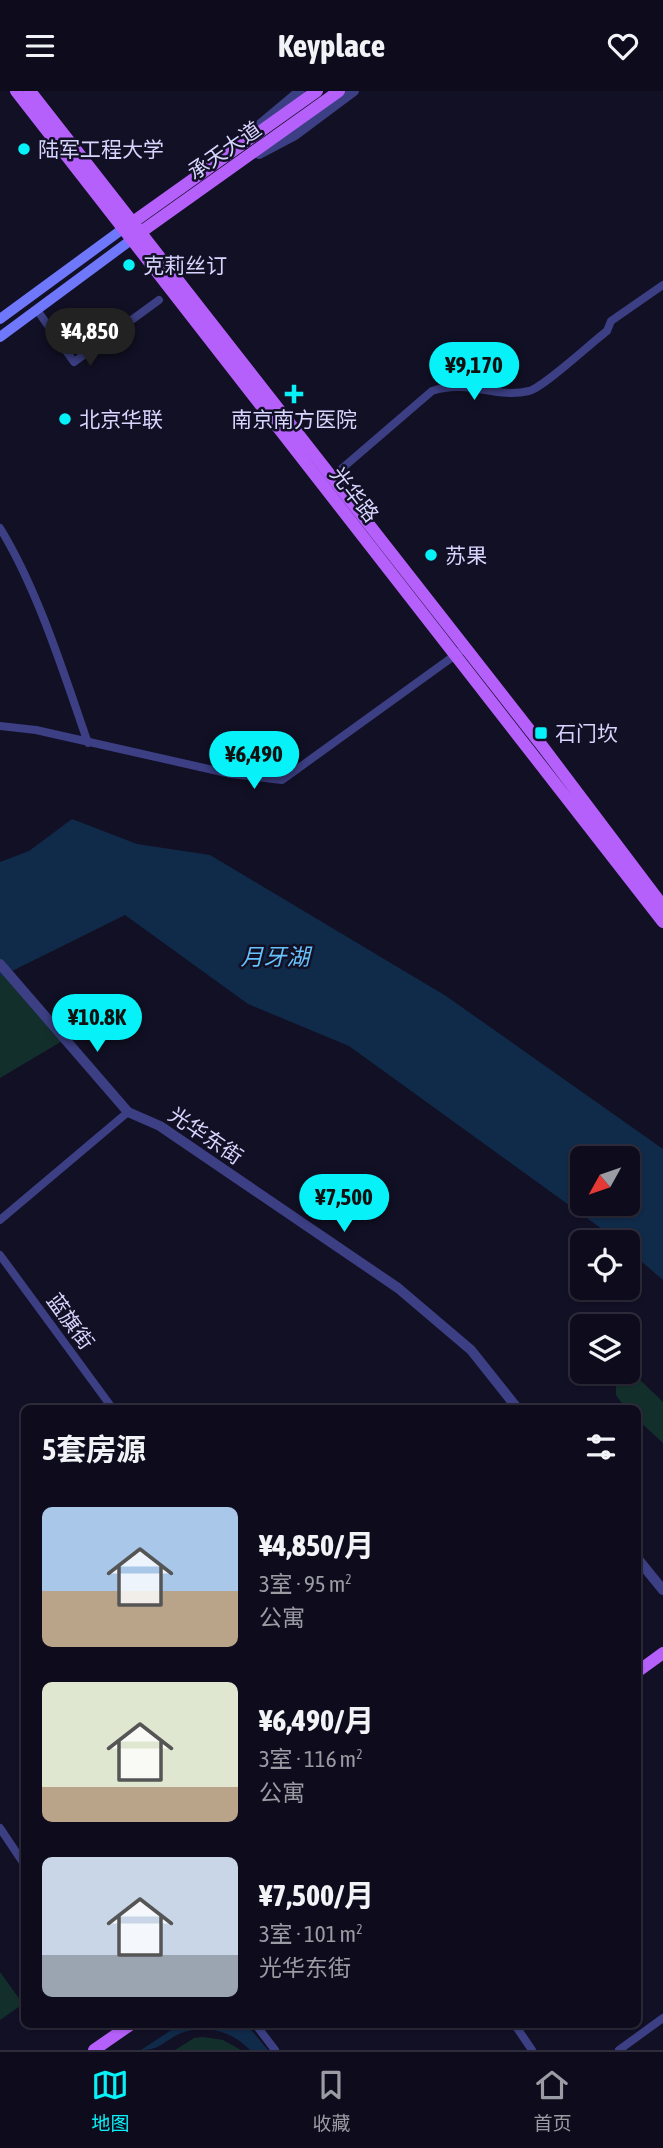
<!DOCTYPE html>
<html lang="zh">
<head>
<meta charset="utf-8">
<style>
	:root { --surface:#0e0c1c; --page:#171525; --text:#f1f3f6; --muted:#9b9ba3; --line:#2e2c3b; --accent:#07f2f8 }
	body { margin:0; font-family:"Asap Condensed","Noto Sans SC",sans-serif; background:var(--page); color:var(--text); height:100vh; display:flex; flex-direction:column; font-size:26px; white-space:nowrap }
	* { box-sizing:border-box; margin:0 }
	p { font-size:23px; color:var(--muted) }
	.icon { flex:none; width:38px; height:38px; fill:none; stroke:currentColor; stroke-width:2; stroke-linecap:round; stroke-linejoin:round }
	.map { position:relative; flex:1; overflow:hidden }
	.details { position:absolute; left:21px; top:1314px; width:620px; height:623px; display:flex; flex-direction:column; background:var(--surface); border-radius:10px; box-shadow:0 2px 5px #0004,0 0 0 2px var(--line) }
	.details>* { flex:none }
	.needle { width:46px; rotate:230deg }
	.tools { position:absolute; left:570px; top:1055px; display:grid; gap:14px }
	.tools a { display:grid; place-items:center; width:70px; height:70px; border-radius:10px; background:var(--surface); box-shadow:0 2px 5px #0004,0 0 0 2px var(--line); font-size:35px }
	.price { position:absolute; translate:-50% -60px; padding:0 16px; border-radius:24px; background:var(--accent); color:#111; font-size:23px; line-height:46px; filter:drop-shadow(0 2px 4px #0008) }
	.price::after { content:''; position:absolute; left:50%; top:42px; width:21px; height:16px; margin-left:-10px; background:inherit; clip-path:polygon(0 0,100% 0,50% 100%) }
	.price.current { background:#222; color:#fff }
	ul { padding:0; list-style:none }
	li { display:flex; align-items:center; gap:21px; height:175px; padding:0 21px }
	li span { display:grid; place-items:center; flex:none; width:196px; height:140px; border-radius:10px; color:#555 }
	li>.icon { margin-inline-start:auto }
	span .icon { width:84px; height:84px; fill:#fffc; stroke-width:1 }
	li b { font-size:30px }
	h2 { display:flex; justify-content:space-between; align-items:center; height:84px; padding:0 21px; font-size:30px }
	header { display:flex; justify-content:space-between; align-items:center; height:91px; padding:0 21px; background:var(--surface); font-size:32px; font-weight:700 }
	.menu { display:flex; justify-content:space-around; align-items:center; height:98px; border-top:2px solid var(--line); background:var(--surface); font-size:19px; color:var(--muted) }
	.menu a { display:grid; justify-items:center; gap:4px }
	.menu .current { color:var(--accent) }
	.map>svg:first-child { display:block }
	.green { fill:#132f2c }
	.water { fill:#102a49; fill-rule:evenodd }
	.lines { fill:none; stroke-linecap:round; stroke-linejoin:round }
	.minor { stroke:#3c3f83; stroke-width:8 }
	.tertiary { stroke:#3c3f83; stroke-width:10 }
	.secondary { stroke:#6f77fb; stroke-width:10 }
	.primary { stroke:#b560fa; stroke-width:12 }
	.poi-dot { fill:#07f2f8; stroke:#121025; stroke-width:2.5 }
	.labels { text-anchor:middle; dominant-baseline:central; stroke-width:5; stroke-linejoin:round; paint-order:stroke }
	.poi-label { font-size:21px; fill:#d7d5fe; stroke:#121025; text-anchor:start }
	.street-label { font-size:21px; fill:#d7d5fe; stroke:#121025 }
	.water-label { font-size:23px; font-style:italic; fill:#67c1fb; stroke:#121025 }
</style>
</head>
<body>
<header><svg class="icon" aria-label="menu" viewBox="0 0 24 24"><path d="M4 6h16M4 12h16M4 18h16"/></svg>Keyplace<svg class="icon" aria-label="heart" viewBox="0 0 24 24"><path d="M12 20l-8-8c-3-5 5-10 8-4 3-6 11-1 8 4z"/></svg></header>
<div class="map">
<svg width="663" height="1959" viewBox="0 0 663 1959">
	<rect width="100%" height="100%" fill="#121025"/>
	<path class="green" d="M0,873L64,949L0,987Z
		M630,1285H636L663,1311V1352L637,1328V1318H626L616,1304V1293Z
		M0,1881L23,1913L0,1929Z
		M203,1946L223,1949L241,1959H175L194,1947Z"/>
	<path class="water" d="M72,728L137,753L210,764L446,905L663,1058V1189L628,1159V1152L620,1151L349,955L248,913L125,824L0,886V771L29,760ZM583,1068H628V1113H583Z
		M179,1934H247L268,1959H250C231,1939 201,1931 175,1945C161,1953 158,1959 141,1959Z"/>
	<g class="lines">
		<path class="minor" d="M37,219L74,271L159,209
			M332,386L432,300C469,288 495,308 529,300C544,296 591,252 607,240L611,230L663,194
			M0,437C38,499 64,583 88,652
			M0,635L36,639L231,683L282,689L465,557
			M0,1129L128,1021
			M0,1164L113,1318
			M0,1737L24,1773
			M256,1934L275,1959
			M515,1934L532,1959
			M619,1959L663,1927"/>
		<path class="tertiary" d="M250,42L300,0
			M259,63L295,44L354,0
			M0,873L128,1021L160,1035L398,1197L471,1259L518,1318
			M637,1467L663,1499"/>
		<path class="secondary" d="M0,228L124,137
			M0,246L131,149"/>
		<path class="primary" d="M16,0L663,831
			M30,0L543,656L663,815
			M126,136L317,0
			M134,146L339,0
			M637,1581L663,1562
			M94,1959L130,1934"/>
	</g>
	<g class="poi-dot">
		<circle cx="24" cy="58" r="7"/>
		<circle cx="129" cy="174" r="7"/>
		<path d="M290.5 292.5h7v7h7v7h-7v7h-7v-7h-7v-7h7z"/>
		<circle cx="65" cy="328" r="7"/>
		<circle cx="431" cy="464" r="7"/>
		<rect x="534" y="635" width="14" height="14" rx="3.5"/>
	</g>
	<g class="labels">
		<g class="poi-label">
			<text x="38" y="58">陆军工程大学</text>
			<text x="143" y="174">克莉丝订</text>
			<text x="79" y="328">北京华联</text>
			<text x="294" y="328" text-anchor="middle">南京南方医院</text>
			<text x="445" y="464">苏果</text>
			<text x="555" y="642">石门坎</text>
		</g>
		<g class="street-label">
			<text transform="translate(224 59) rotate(-35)">承天大道</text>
			<text transform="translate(355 403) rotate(52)">光华路</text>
			<text transform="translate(206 1044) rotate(34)">光华东街</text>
			<text transform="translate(71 1230) rotate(54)">蓝旗街</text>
		</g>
		<g class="water-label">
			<text x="275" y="866">月牙湖</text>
		</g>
	</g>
</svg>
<div class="tools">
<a><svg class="needle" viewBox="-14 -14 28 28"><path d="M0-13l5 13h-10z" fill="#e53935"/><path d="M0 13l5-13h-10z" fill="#9b9ba3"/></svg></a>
<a><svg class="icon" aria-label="locate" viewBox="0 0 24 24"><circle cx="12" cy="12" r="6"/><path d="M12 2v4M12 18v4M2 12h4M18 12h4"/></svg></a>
<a><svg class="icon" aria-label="layers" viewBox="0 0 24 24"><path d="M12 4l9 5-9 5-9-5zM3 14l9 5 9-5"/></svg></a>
</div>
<b class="price current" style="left:90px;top:277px">¥4,850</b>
<b class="price" style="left:474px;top:311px">¥9,170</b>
<b class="price" style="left:254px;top:700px">¥6,490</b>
<b class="price" style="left:97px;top:963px">¥10.8K</b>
<b class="price" style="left:344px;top:1143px">¥7,500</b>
<section class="details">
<h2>5套房源<svg class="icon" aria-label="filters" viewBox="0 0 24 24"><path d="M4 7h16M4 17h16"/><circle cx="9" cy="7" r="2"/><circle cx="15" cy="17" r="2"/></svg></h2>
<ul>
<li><span style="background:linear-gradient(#a9c7e8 60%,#b9a48a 0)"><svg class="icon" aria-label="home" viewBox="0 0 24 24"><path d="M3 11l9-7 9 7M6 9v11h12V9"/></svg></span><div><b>¥4,850/月</b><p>3室 · 95 m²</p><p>公寓</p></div></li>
<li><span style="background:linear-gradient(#dfe7d0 75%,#b9a48a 0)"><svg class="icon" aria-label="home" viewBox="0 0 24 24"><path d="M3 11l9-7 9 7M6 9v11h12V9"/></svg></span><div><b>¥6,490/月</b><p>3室 · 116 m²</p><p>公寓</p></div></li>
<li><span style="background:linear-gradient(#c9d6e8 70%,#9aa5b1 0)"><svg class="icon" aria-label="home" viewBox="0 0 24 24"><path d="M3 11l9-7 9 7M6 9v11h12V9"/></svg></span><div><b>¥7,500/月</b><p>3室 · 101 m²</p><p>光华东街</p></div></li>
</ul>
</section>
</div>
<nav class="menu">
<a class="current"><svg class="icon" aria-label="map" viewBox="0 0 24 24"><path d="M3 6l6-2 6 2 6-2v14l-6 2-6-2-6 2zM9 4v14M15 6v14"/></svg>地图</a>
<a><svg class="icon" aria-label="saved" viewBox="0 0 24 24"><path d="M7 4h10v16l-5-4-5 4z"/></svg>收藏</a>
<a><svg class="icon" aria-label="home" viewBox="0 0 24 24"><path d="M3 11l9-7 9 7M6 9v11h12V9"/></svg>首页</a>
</nav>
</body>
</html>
